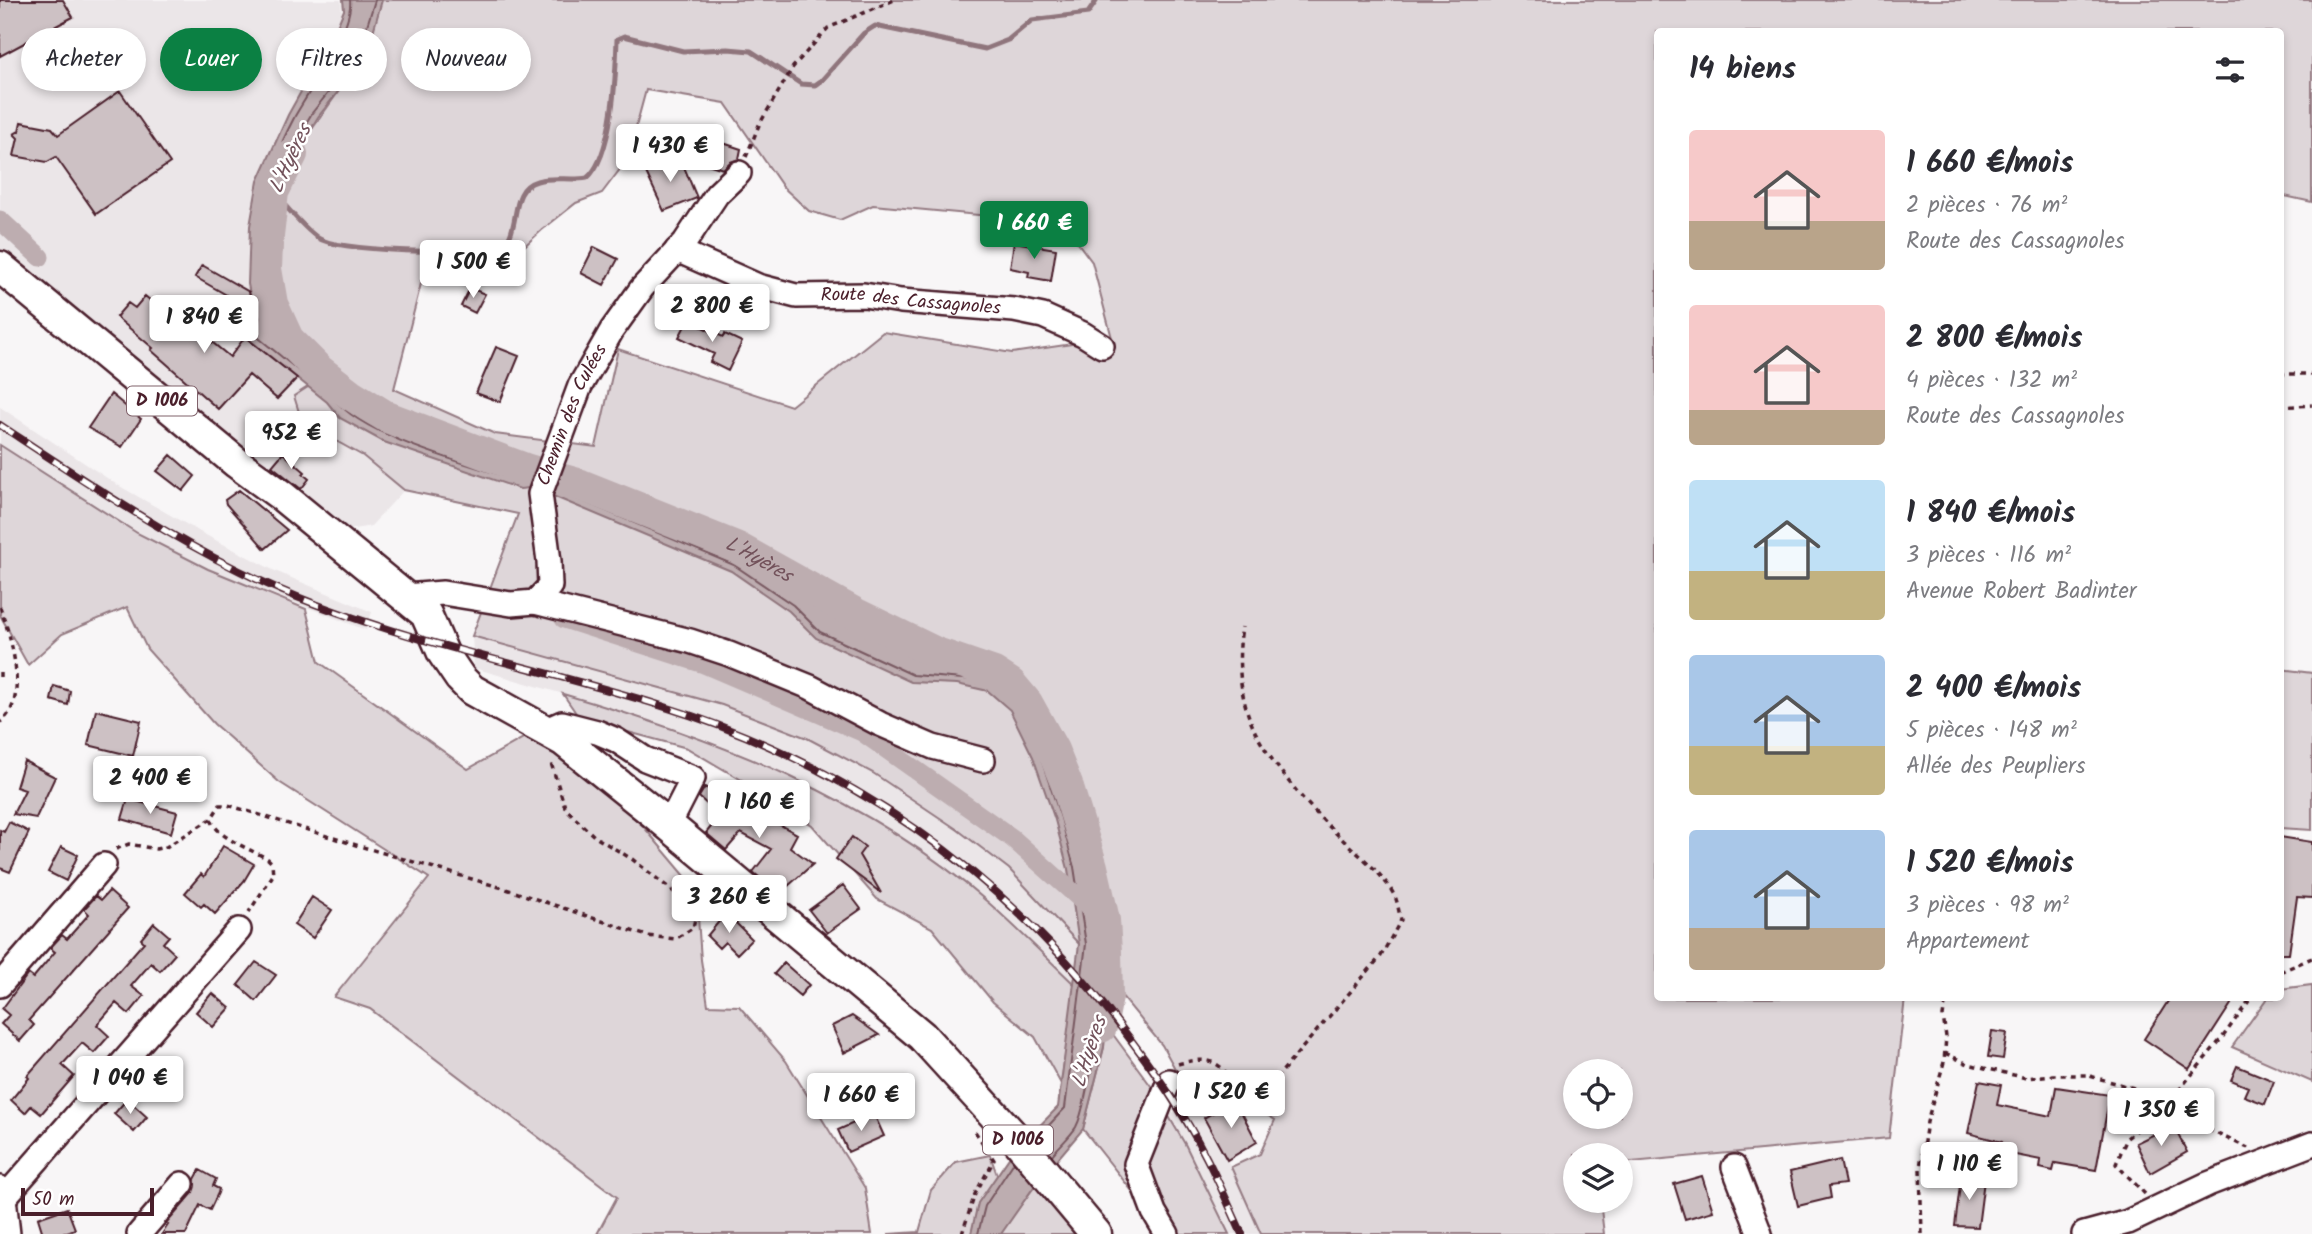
<!DOCTYPE html>
<html lang="fr">
<head>
<meta charset="utf-8">
<style>
	:root { --surface:#fff; --page:#f2f2f3; --text:#2b2b33; --muted:#7c7c81; --accent:#0b8043 }
	body { margin:0; font-family:Kalam,sans-serif; background:var(--page); color:var(--text); height:100vh; display:flex; flex-direction:column; font-size:26px; white-space:nowrap }
	* { box-sizing:border-box; margin:0 }
	p { font-size:23px; color:var(--muted) }
	.icon { flex:none; width:38px; height:38px; fill:none; stroke:currentColor; stroke-width:2; stroke-linecap:round; stroke-linejoin:round }
	.map { position:relative; flex:1; overflow:hidden }
	.sheet { position:absolute; left:1654px; top:28px; width:630px; height:973px; display:flex; flex-direction:column; background:var(--surface); border-radius:7px; box-shadow:0 4px 10px #0003 }
	.sheet>* { flex:none }
	.hud { position:absolute; left:21px; top:28px; width:665px; height:63px; display:flex; gap:14px }
	.tools { position:absolute; left:1563px; top:1059px; display:grid; gap:14px }
	.tools a { display:grid; place-items:center; width:70px; height:70px; border-radius:50%; background:var(--surface); box-shadow:0 4px 10px #0003; font-size:35px }
	.scale { position:absolute; left:21px; bottom:18px; width:133px; box-sizing:border-box; padding-left:7px; border:4px solid #4a1f2b; border-top:0; font-size:19px; line-height:24px; white-space:nowrap; color:#4a1f2b; -webkit-text-stroke:5px #fff; paint-order:stroke }
	.price { position:absolute; translate:-50% -60px; padding:0 16px; border-radius:7px; background:#fff; color:#222; font-size:23px; line-height:46px; filter:drop-shadow(0 2px 4px #0008) }
	.price::after { content:''; position:absolute; left:50%; top:42px; width:21px; height:16px; margin-left:-10px; background:inherit; clip-path:polygon(0 0,100% 0,50% 100%) }
	.price.current { background:var(--accent); color:#fff }
	ul { padding:0; list-style:none }
	li { display:flex; align-items:center; gap:21px; height:175px; padding:0 35px }
	li span { display:grid; place-items:center; flex:none; width:196px; height:140px; border-radius:7px; color:#555 }
	li>.icon { margin-inline-start:auto }
	span .icon { width:84px; height:84px; fill:#fffc; stroke-width:1 }
	li b { font-size:30px }
	h2 { display:flex; justify-content:space-between; align-items:center; height:84px; padding:0 35px; font-size:30px }
	.chip { padding:0 24px; border-radius:32px; background:var(--surface); box-shadow:0 4px 10px #0003; font-size:24px; line-height:63px }
	.chip.current { background:var(--accent); color:#fff }
	.map>svg:first-child { display:block }
	.built { fill:#ebe6e8 }
	.green { fill:#ded6d9; stroke:#947a82; stroke-width:2; fill-rule:evenodd }
	.water { fill:#bdadb0; stroke:#8f747b; stroke-width:2 }
	.lines { fill:none; stroke-linecap:round; stroke-linejoin:round }
	.shore { stroke:#785860; stroke-width:2 }
	.stream { stroke:#8f747b; stroke-width:5 }
	.canal { stroke:#bdadb0; stroke-width:19 }
	.river { stroke:#bdadb0; stroke-width:32 }
	.building { fill:#cdc1c4; stroke:#4a1f2b; stroke-width:2 }
	.minor-casing { stroke:#4a1f2b; stroke-width:28 }
	.major-casing { stroke:#4a1f2b; stroke-width:35 }
	.path { stroke:#4a1f2b; stroke-width:3.5; stroke-dasharray:5 5; stroke-linecap:butt }
	.minor { stroke:#fff; stroke-width:23 }
	.major { stroke:#fff; stroke-width:30 }
	.rail-casing { stroke:#4a1f2b; stroke-width:8 }
	.rail { stroke:#fff; stroke-width:5; stroke-dasharray:16; stroke-linecap:butt }
	.labels { text-anchor:middle; dominant-baseline:central; stroke-width:5; stroke-linejoin:round; paint-order:stroke }
	.shield { fill:#fff; stroke:#80626b; stroke-width:2 }
	.shield-label { font-size:18px; font-weight:bold; fill:#4a1f2b }
	.street-label { font-size:19px; fill:#4a1f2b; stroke:#fff }
	.water-label { font-size:21px; font-style:italic; fill:#72515a; stroke:#fff }
</style>
</head>
<body>
<div class="map">
<svg width="2312" height="1234" viewBox="0 0 2312 1234">
	<rect width="100%" height="100%" fill="#f8f6f7"/>
	<filter id="ink" filterUnits="userSpaceOnUse"><feTurbulence type="fractalNoise" baseFrequency=".0143" numOctaves="2"/><feDisplacementMap in="SourceGraphic" scale="14" xChannelSelector="R" yChannelSelector="G"/><feConvolveMatrix kernelMatrix="1 2 1 2 8 2 1 2 1" color-interpolation-filters="sRGB"/></filter>
	<g filter="url(#ink)">
		<path class="built" d="M0,0H341L342,17L270,152L253,310L246,337L308,387L294,397L302,422L363,456L404,490L371,526L331,533L0,254Z
			M0,407L116,484L200,532L275,571L372,612L366,630L208,569L137,533L0,445Z
			M472,636L722,705L807,738L873,773L958,830L1009,869L1079,944L1075,985L990,904L895,834L833,796L761,762L707,740L635,715L474,668Z
			M1194,1103L1231,1167L1261,1234H1229L1185,1144L1168,1115Z"/>
		<path class="green" d="M381,0H2312V202L2280,195V32H1657V998H1905L1889,1138L1621,1163L1620,1155H1575V1200L1600,1201L1604,1234H1261L1231,1167L1260,1154L1275,1120L1221,1086L1194,1103L1162,1045L1079,944L1009,869L958,830L873,773L807,738L722,705L472,636L518,514L404,490L363,456L302,422L294,396L308,387L329,378L280,326L266,269L270,213L303,142L367,51ZM646,90L725,103L783,187L809,211L840,220L873,205L1063,223L1092,262L1112,338L1012,353L883,332L791,406L618,349L596,447L495,434L394,389L425,268H471L508,261L542,230L576,203L602,193L627,160ZM1575,1071H1620V1116H1575Z
			M0,445L137,533L208,569L306,609L319,662L468,769L527,736L571,761L643,826L696,889L701,960L708,1005L739,1006L786,1061L865,1188L872,1234H597L617,1197L370,1009L334,997L429,878L279,782L214,724L147,649L127,607L62,634L28,665L0,615Z
			M2280,669L2312,673V830L2280,828Z
			M563,694C717,739 868,797 990,904C1019,930 1047,958 1075,985L1061,1084L1035,1037L993,1002L932,928L877,899L812,825L757,789L687,748L580,719Z
			M2312,985V1082L2232,1047L2267,998H2280V989Z
			M1106,1025L1151,1086L1185,1144L1229,1234H1166L1083,1129L1104,1047Z
			M990,1155L1012,1217L1038,1182L1075,1234H888L919,1232L931,1190L956,1162Z"/>
		<path class="water" d="M343,0H382L373,32L337,93L318,117L273,192L267,245L266,269L272,304L288,339L320,371L350,395L387,417L528,470L581,485L736,547L858,615L994,673L1011,684L1027,703L1053,750L1067,785L1092,867L1104,920L1107,997L1104,1047L1083,1129L1033,1188L1001,1234H971L978,1203L1011,1155L1058,1107L1079,944L1068,869L1055,820L1033,757L1010,710L988,691L957,684L911,682L816,638L789,611L731,571L548,494L538,487L520,489L384,442L340,418L327,402L246,337L253,311L248,284L250,226L258,181L288,115L336,29L344,10Z"/>
		<g class="lines">
			<path class="shore" d="M350,0C354,27 309,91 295,116C285,135 276,155 268,175L270,180L273,179L312,113L331,89L366,29L375,0
				M262,308L266,310L282,343L309,371V375H304L255,335Z
				M335,393L384,423L522,475L524,479L519,481C469,464 365,438 333,398Z
				M574,491L733,553L855,622L977,674L979,678L976,680L913,675L820,632L793,605L734,565L573,497L571,493Z
				M1037,1138L1065,1108L1086,944L1074,867L1061,818L1041,759L1045,755L1048,756C1090,858 1117,972 1089,1080C1085,1094 1083,1114 1076,1127C1070,1137 1059,1146 1052,1155
				M978,1234L985,1206L1014,1162"/>
			<path class="stream" d="M273,192C286,206 303,228 318,238C339,252 470,254 499,250C524,232 506,190 537,181C553,176 570,181 587,178C613,157 616,72 617,39L624,36L683,51L728,49L751,51L801,84L815,85L822,80L864,33L875,26L985,49L1008,40L1032,20L1088,13L1097,0"/>
			<path class="canal" d="M0,220L40,257
				M564,619L704,664L862,732L1012,838L1104,920"/>
			<path class="river" id="s1" d="M292,154L273,192L267,245L266,269L272,304L288,339L320,371L350,394L387,417L528,470L581,485L736,547L858,615L936,653L994,673L1011,684L1027,703L1053,750L1067,785L1092,867L1104,920L1106,952L1107,997L1101,1027"/>
		</g>
		<path class="building" d="M0,0H63L73,17L0,56Z
			M120,91L170,163L96,214L56,157L47,162L14,156L18,138L14,134L19,131L21,122L52,128L58,135Z
			M696,134L741,149L739,159L730,162L723,169L690,158Z
			M661,158L666,170L682,162L697,198L664,211L643,166Z
			M1014,242L1056,249L1051,281L1028,277L1029,272L1010,268Z
			M594,247L618,259L604,285L581,273Z
			M202,265L249,292L253,310L195,277Z
			M470,288L485,294L475,313L461,306Z
			M145,296L168,315L172,309L230,357L245,337L297,378L277,399L249,375L218,409L151,350L153,348L116,317L128,303L135,308Z
			M688,320L723,337L725,334L742,342L728,371L710,362L714,354L679,337Z
			M496,347L519,356L500,402L476,393Z
			M111,394L141,419L122,447L88,428Z
			M283,453L305,472L303,474L309,479L301,489L272,466Z
			M171,455L195,476L183,491L157,471Z
			M239,490L287,530L265,549L226,504L225,500Z
			M54,686L70,691L68,705L51,700Z
			M96,710L141,721L133,756L88,745Z
			M24,761L55,777L36,818L13,814L25,790L16,787Z
			M705,787L717,796L719,793L731,802L729,805L751,823L758,812L762,814L768,805L782,812L777,823L797,834L790,847L813,864L779,894L753,872L771,849L741,833L726,850L706,833L720,816L699,797Z
			M128,799L177,812L171,833L122,819Z
			M9,822L29,832L10,872L0,868V830L4,832Z
			M852,837L865,847L859,855L881,893L836,859Z
			M2280,837L2312,842V898L2297,897L2289,954H2280Z
			M223,846L254,864L244,881L215,914L204,904L201,907L185,893L201,874L204,877Z
			M61,847L78,855L66,881L48,872Z
			M843,885L861,909L827,933L809,910Z
			M109,891L128,908L29,1020L34,1025L20,1041L1,1024L9,1015L2,1009L28,974L33,978L55,952L50,948L62,935L67,939L89,914L84,909L96,896L101,900Z
			M312,897L332,910L313,938L294,925Z
			M726,913L752,939L737,954L725,942L719,948L707,936Z
			M154,923L169,936L163,943L175,954L160,971L151,963L131,986L144,996L129,1014L116,1003L97,1025L109,1036L94,1053L82,1043L62,1065L74,1076L41,1114L31,1106L25,1113L11,1100L29,1078L27,1076L144,942L141,939Z
			M256,962L276,975L256,1001L238,985Z
			M784,963L809,985L800,996L774,974Z
			M212,993L230,1008L213,1027L196,1012Z
			M2170,998H2235L2189,1069L2144,1039Z
			M852,1016L879,1035L844,1053L832,1026Z
			M1992,1031L2007,1033L2003,1059L1988,1057Z
			M2237,1066L2274,1081L2265,1104L2244,1096L2248,1087L2231,1080Z
			M1979,1081L2001,1085L1997,1105L2051,1116L2056,1087L2110,1095L2096,1170L2055,1163L2053,1171L2040,1168L2041,1160L2000,1152L2002,1142L1968,1133Z
			M127,1099L147,1117L134,1132L114,1114Z
			M1235,1100L1257,1142L1227,1160L1204,1118Z
			M874,1114L884,1136L848,1152L838,1130Z
			M2173,1125L2187,1152L2150,1173L2136,1143Z
			M1840,1160L1845,1184L1829,1186L1831,1198L1798,1206L1790,1172Z
			M200,1170L216,1179L213,1186L219,1189L218,1193L210,1210L200,1205L186,1234H162L168,1225L166,1224L193,1193L195,1179Z
			M1702,1176L1713,1211L1685,1219L1674,1184Z
			M1961,1177L1984,1180L1978,1227L1955,1226Z
			M67,1208L75,1229L62,1234H43L38,1218Z"/>
		<g class="lines">
			<g class="minor-casing">
				<g id="minor">
					<path id="s2" d="M677,250L758,286L796,296L864,295L901,301L1014,310L1043,316L1083,334L1102,346"/>
					<path id="s3" d="M405,596L443,593L511,604L535,602L550,586L549,561L540,494L580,386L612,330L642,288L685,242L717,194L739,173"/>
					<path d="M535,602L690,641L729,654L810,687L880,724L933,747L983,760"/>
					<path d="M544,731L562,723L597,732L616,740L645,759L693,778L669,825"/>
					<path d="M0,985L104,865"/>
					<path d="M1734,1167L1760,1234"/>
					<path d="M0,1188L4,1198L8,1234"/>
					<path d="M4,1198L239,930"/>
					<path d="M139,1234L182,1184"/>
					<path d="M1167,1234L1154,1212L1136,1164L1169,1081"/>
					<path d="M2084,1234L2128,1222L2208,1184L2312,1144"/>
				</g>
			</g>
			<g class="major-casing">
				<path id="major" d="M0,267L237,463L282,496L426,614L443,653L460,678L472,690L564,741L654,813L922,1036L1019,1142L1096,1234"/>
			</g>
			<path class="path" d="M746,157L759,125L793,67L828,28L894,0
				M2280,374H2312
				M2280,407L2312,405
				M0,607C10,634 31,702 0,722
				M0,672V679
				M211,819C218,839 251,849 268,859L272,863L273,875L249,912
				M116,849L129,844L156,849L166,847L211,819L220,805H228L356,845L506,889L647,936L675,939L693,928L695,919L683,899L632,859L595,837L576,819L565,807L550,760
				M2280,972L2312,958
				M1945,1053L1968,1064L2026,1078L2053,1075H2086L2134,1088L2187,1120L2248,1148
				M1178,1064C1196,1059 1214,1056 1227,1074C1232,1081 1233,1087 1240,1094L1249,1095L1267,1089L1381,956L1401,920C1399,913 1398,905 1396,899C1385,874 1358,855 1339,836C1311,810 1268,761 1253,727C1239,695 1237,660 1242,627
				M2145,1194L2116,1164L2127,1138L2165,1107L2222,1038L2251,998
				M962,1234L975,1194L994,1160L974,1130
				M1922,1234L1920,1168L1927,1122L1944,1062L1946,1037L1943,1016L1946,998"/>
			<use href="#minor" class="minor"/>
			<use href="#major" class="major"/>
			<g class="rail-casing">
				<path id="rail" d="M0,425C100,491 202,561 315,604C428,647 547,670 662,706C846,763 1000,870 1117,1022C1150,1064 1182,1109 1206,1157C1219,1182 1230,1208 1242,1234"/>
			</g>
			<use href="#rail" class="rail"/>
		</g>
	</g>
	<g class="labels">
		<g class="shield">
			<rect x="127" y="386.5" width="70" height="29" rx="5"/>
			<rect x="983" y="1125.5" width="70" height="29" rx="5"/>
		</g>
		<g class="shield-label">
			<text x="162" y="401">D 1006</text>
			<text x="1018" y="1140">D 1006</text>
		</g>
		<g class="street-label">
			<text stroke="none"><textPath href="#s2" startOffset="243">Route des Cassagnoles</textPath></text>
			<text stroke="none"><textPath href="#s3" startOffset="331">Chemin des Culées</textPath></text>
		</g>
		<g class="water-label">
			<text transform="translate(291 159) rotate(-65)">L'Hyères</text>
			<text stroke="none"><textPath href="#s1" startOffset="719">L'Hyères</textPath></text>
			<text transform="translate(1090 1052) rotate(-72)">L'Hyères</text>
		</g>
	</g>
</svg>
<div class="tools">
<a><svg class="icon" aria-label="locate" viewBox="0 0 24 24"><circle cx="12" cy="12" r="6"/><path d="M12 2v4M12 18v4M2 12h4M18 12h4"/></svg></a>
<a><svg class="icon" aria-label="layers" viewBox="0 0 24 24"><path d="M12 4l9 5-9 5-9-5zM3 14l9 5 9-5"/></svg></a>
</div>
<div class="scale">50 m</div>
<b class="price" style="left:670px;top:184px">1 430 €</b>
<b class="price current" style="left:1034px;top:261px">1 660 €</b>
<b class="price" style="left:473px;top:300px">1 500 €</b>
<b class="price" style="left:712px;top:344px">2 800 €</b>
<b class="price" style="left:204px;top:355px">1 840 €</b>
<b class="price" style="left:291px;top:471px">952 €</b>
<b class="price" style="left:150px;top:816px">2 400 €</b>
<b class="price" style="left:759px;top:840px">1 160 €</b>
<b class="price" style="left:729px;top:935px">3 260 €</b>
<b class="price" style="left:130px;top:1116px">1 040 €</b>
<b class="price" style="left:1231px;top:1130px">1 520 €</b>
<b class="price" style="left:861px;top:1133px">1 660 €</b>
<b class="price" style="left:2161px;top:1148px">1 350 €</b>
<b class="price" style="left:1969px;top:1202px">1 110 €</b>
<div class="hud">
<a class="chip">Acheter</a>
<a class="chip current">Louer</a>
<a class="chip">Filtres</a>
<a class="chip">Nouveau</a>
</div>
<section class="sheet">
<h2>14 biens<svg class="icon" aria-label="filters" viewBox="0 0 24 24"><path d="M4 7h16M4 17h16"/><circle cx="9" cy="7" r="2"/><circle cx="15" cy="17" r="2"/></svg></h2>
<ul>
<li><span style="background:linear-gradient(#f6c9c9 65%,#b9a48a 0)"><svg class="icon" aria-label="home" viewBox="0 0 24 24"><path d="M3 11l9-7 9 7M6 9v11h12V9"/></svg></span><div><b>1 660 €/mois</b><p>2 pièces · 76 m²</p><p>Route des Cassagnoles</p></div></li>
<li><span style="background:linear-gradient(#f6c9c9 75%,#b9a48a 0)"><svg class="icon" aria-label="home" viewBox="0 0 24 24"><path d="M3 11l9-7 9 7M6 9v11h12V9"/></svg></span><div><b>2 800 €/mois</b><p>4 pièces · 132 m²</p><p>Route des Cassagnoles</p></div></li>
<li><span style="background:linear-gradient(#bfe0f5 65%,#c2b280 0)"><svg class="icon" aria-label="home" viewBox="0 0 24 24"><path d="M3 11l9-7 9 7M6 9v11h12V9"/></svg></span><div><b>1 840 €/mois</b><p>3 pièces · 116 m²</p><p>Avenue Robert Badinter</p></div></li>
<li><span style="background:linear-gradient(#a9c7e8 65%,#c2b280 0)"><svg class="icon" aria-label="home" viewBox="0 0 24 24"><path d="M3 11l9-7 9 7M6 9v11h12V9"/></svg></span><div><b>2 400 €/mois</b><p>5 pièces · 148 m²</p><p>Allée des Peupliers</p></div></li>
<li><span style="background:linear-gradient(#a9c7e8 70%,#b9a48a 0)"><svg class="icon" aria-label="home" viewBox="0 0 24 24"><path d="M3 11l9-7 9 7M6 9v11h12V9"/></svg></span><div><b>1 520 €/mois</b><p>3 pièces · 98 m²</p><p>Appartement</p></div></li>
</ul>
</section>
</div>
</body>
</html>
